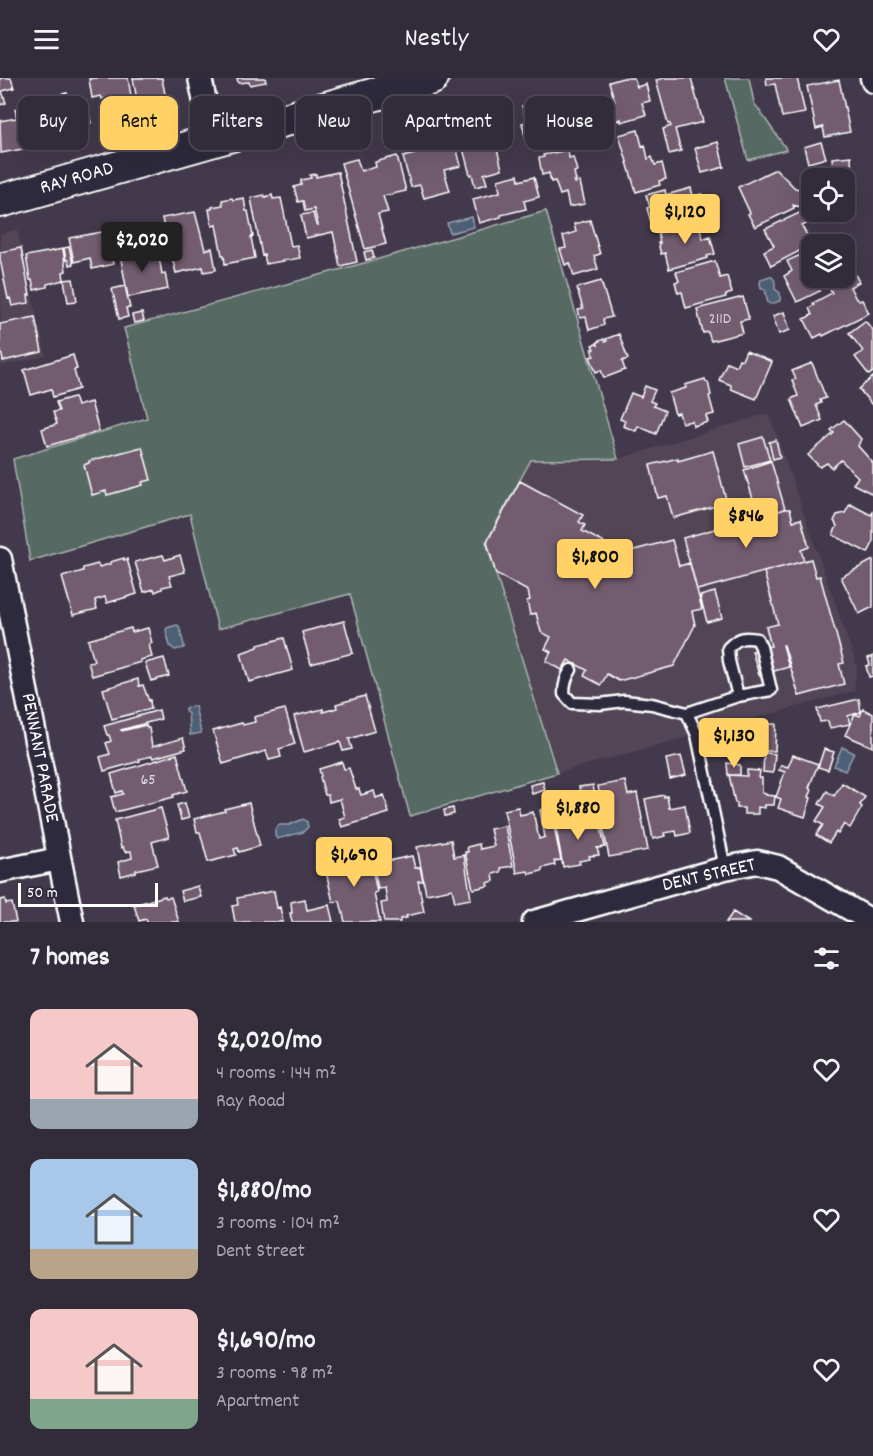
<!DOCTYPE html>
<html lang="en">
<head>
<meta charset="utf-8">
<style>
	:root { --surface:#322b39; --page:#3d3744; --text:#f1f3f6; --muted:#a8a7ae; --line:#4d4753; --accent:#ffd166 }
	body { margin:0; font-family:Dekko,sans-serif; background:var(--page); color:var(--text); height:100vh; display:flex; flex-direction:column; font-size:22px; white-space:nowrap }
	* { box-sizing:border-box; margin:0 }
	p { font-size:20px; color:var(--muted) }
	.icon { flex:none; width:33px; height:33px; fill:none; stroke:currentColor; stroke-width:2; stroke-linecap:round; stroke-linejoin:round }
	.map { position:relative; height:844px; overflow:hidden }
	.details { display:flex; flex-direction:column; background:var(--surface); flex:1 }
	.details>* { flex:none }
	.banner { position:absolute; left:18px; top:18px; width:837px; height:54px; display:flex; gap:12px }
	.controls { position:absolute; left:801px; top:90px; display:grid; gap:12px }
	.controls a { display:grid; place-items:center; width:54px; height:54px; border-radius:12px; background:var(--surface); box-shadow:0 6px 24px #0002,0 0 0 2px var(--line); font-size:30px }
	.scale { position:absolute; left:18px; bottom:15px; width:140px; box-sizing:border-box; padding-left:6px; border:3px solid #fff; border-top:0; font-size:16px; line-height:21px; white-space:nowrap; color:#fff; -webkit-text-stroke:4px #2f2a3d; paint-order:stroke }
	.price { position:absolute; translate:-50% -51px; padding:0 14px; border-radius:6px; background:var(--accent); color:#111; font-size:20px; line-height:39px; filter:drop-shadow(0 2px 3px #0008) }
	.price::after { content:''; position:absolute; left:50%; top:36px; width:18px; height:14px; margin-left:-9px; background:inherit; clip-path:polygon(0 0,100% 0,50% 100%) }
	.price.current { background:#222; color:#fff }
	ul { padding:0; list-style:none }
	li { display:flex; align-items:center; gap:18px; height:150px; padding:0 30px }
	li span { display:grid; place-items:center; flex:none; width:168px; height:120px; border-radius:12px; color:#555 }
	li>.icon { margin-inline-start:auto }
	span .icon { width:72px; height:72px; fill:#fffc; stroke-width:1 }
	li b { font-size:26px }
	h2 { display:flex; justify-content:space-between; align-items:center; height:72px; padding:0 30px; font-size:26px }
	.pill { padding:0 21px; border-radius:12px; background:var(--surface); box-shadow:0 6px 24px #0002,0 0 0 2px var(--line); font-size:21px; line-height:54px }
	.pill.current { background:var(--accent); color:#111 }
	header { display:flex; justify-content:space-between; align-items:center; height:78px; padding:0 30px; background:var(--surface); font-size:27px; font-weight:600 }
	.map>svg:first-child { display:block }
	.built { fill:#514457 }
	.green { fill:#576a64; stroke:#abb4b2; stroke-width:1.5 }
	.water { fill:#4d5f77; stroke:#949fad; stroke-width:1.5 }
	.building { fill:#735c70; stroke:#fff; stroke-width:1.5 }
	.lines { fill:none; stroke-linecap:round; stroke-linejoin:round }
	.lane-casing { stroke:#fff; stroke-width:15 }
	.street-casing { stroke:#fff; stroke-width:27 }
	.secondary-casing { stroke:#fff; stroke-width:36 }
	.lane { stroke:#2f2a3d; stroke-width:10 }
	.street { stroke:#2f2a3d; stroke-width:22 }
	.secondary { stroke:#2f2a3d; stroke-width:32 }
	.labels { text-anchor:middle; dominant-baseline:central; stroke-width:4.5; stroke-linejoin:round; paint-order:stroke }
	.number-label { font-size:16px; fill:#dcd6db }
	.street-label { font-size:20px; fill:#fff; stroke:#2f2a3d }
</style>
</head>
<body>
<header><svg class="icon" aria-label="menu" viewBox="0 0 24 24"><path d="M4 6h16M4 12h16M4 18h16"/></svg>Nestly<svg class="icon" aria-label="heart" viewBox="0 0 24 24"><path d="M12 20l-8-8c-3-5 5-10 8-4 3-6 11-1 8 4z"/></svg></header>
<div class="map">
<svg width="873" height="844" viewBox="0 0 873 844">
	<rect width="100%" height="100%" fill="#43394c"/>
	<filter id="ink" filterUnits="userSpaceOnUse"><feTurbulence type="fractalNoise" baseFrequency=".0167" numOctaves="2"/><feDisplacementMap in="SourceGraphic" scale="12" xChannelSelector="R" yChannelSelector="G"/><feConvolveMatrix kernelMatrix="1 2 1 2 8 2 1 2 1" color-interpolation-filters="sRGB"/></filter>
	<g filter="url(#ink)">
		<path class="built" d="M17,151L46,278L1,288L0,156Z
			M769,335L857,588L854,613L557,695L486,464L531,382L618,381Z"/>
		<path class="green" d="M725,0H749L754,25L785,69L786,72L748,82Z
			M546,133L618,381L531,382L486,464L557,695L410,738L350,516L218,551L190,436L30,483L13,381L147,340L124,250L375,182Z"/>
		<path class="water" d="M472,139L474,149L450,155L447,145Z
			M770,198C776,201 775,204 775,211L780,215V223L771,226L768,225L765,211L761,210L760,205L761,201Z
			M177,547L179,548L184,567V570L175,572L170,568L166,552L167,550Z
			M195,628L201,655L190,657L188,636L185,633V630Z
			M842,669L854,675L845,693L834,688Z
			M303,741L307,744L308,749L303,754L277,761L275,758V752L279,747H289Z"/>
		<path class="building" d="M0,0H11L14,10L2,13L6,25L0,27Z
			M96,0H128L134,35L120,37L119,32H112L110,20L102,21L101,18L92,20L89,1Z
			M133,0H162L167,27L155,29L156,31L139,34Z
			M237,0H265L266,4L250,7L249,4L238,5Z
			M623,0H634L637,9L646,6L650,23L642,25L646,37L621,44V41L614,44L609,25L615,24L609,4Z
			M665,0H691L703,44L675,51L681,73L669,76L663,51L671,48L670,46H668L656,2Z
			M766,0H797L805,35L782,39L775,6L767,7Z
			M839,2L850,54L825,59L823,49L816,51L807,8Z
			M67,15L68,25L86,22L91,45L82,47V50L50,56L52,67L42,69L35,33L46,31L44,20Z
			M547,21L552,41L561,38L566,57L558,59V61L534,68L532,60L526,62L522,45L527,44L522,28Z
			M32,28L39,68L1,75L0,43L17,40L15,31Z
			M492,51L502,91L484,96L487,106L475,109L472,96L470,97L461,63L467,62L466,60L479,56V55Z
			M638,52L642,68L645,67L648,81L652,79L655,87L662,85L666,101L659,103L660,107L636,114L619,57Z
			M454,60L461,88L444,92L450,113L424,120L420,107L411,109L403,79L415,76L414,73L419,72L418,68Z
			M718,64L724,89L702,95L695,70Z
			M821,64L826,80L808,85L804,69Z
			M568,72L569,80L573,79L577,93L574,94L576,103H574L575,105L580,104L585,126L569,129L566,115L560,117L555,103L551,104L549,95L542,97L539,80L544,79L543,77Z
			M397,78L406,113L383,118L388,134L378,136L386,166L365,171L341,85L357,81L361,93L376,89L375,84Z
			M851,78L852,101L834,100L832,80Z
			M776,91L795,110L809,113L805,130L793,127L794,130L755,149L748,136L750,135L738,109Z
			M338,94L357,184L340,188L333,154L306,160L301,137L313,135L316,147H318L314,131L305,133L303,123L298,124L294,109L301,107V102L311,100L310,97L316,96V99Z
			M518,97L519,103L534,99L539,119L524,123L526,131L501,137V139L479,145L473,121L500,114L498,102Z
			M691,110L693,118L702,116L707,133L699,135L700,138L674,145L675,146L653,152L647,130L650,129L646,117L665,112L666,117Z
			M264,117L265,119L272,117L273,121L281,120L291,168L297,167L300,180L266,186L264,177L262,178L251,120Z
			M232,120L233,122L244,120L246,133H248L253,158L251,159L255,180L225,186L224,177H222L216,147L212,148L209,131H212V129L223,127L222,122Z
			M810,130L816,141L802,148L811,165L804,168L805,170L771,188L764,173L774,168L765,151Z
			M195,134L205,172L212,170L216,192L204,194L203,189L176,195L171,175L167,176L164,160H166L162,140Z
			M590,142L600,176L594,178L598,191L574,198L570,185L565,187L560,171L566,170L563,158L576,154L574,146Z
			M698,144L703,161L710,158L715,176L707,178L708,180L669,191L665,175L661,176L658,165H660L658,155Z
			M107,153L108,156L114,154L117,167L111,168L113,174L111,175L113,186L92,191L90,180L74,184L69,160Z
			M131,168L133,178L158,173L162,196L165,195L168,211L128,219L119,171Z
			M69,169L73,186L69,187L68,182H66L64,170Z
			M21,170L30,217H28L29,225L12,228L10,220L8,221L0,181V174Z
			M63,171L66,193L63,194L64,202L47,206V209L34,212L32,202H30L26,178Z
			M372,172L374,180L366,182L364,174Z
			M812,172V200H844V198L845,200L823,210V209L819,211L820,213L797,224L784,198L792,193L787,183Z
			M715,183L720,200L727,198L732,215L726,217V219L686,230L682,214L678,215L675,204L679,203L676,194Z
			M855,196L859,204L850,209L856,221H857L859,223L862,222L869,235L823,258L822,256L814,260L804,241L812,237L809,230L814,227L813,225L832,215L829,209Z
			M73,201L77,223L68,224L64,202Z
			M601,203L612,239L603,241L604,247L589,252L586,239L580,240L578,232L583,231L577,210Z
			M125,208L130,230H126L128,239L119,241L112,211Z
			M743,219L749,241L740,243L743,255L711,263L708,254L703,255L697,231Z
			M784,234L790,252L779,256L773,238Z
			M142,235L144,243L134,245L132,237Z
			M35,239L42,274L3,283L0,268V246Z
			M865,243L873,252V294L869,297L855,279L863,273L849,255Z
			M619,256L628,281L622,283L625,292L604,300L601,292L596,294L590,279L594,278L592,271H594L592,267L596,266L598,267L597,264L604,261L605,264L607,263L606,261Z
			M746,273L772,284L756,321L731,311V307L719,302L727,284L736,288L739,281L742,282Z
			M73,277L77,291L74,292L79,311L53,319L51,311L31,317L24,292Z
			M812,285L826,320L820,322L821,325L816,327L822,342L803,350L791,321L798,318L792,302L796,301L792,293Z
			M873,299V327H872L859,311Z
			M705,301L706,304H708L711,317L709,318L714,336L706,338L708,344L693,348L692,343L682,345L679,335L675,336L669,315L686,310L685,307Z
			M645,308L655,312L650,323L655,325L653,328L665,333L656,356L638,348L636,353L623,348L625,343L620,341L631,315L641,319Z
			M74,319L77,328L91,324L99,353L47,368L42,351L57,346L53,334L59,333L56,324Z
			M844,342L861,361L858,368L873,385V416L853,406L858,399L841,382L832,390L827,385L820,389L808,377L834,355L831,352Z
			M763,359L770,382L745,389L739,366Z
			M776,362L780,379L773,381L769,364Z
			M142,369L151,402L142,404L143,407L107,417L106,413L92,417L84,387L89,385V383Z
			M713,373L727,425L673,440L667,418L658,420L650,387L678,380V383Z
			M771,383L785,431L759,440L744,392Z
			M520,403L583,437L579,444L585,447L582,453L623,475L672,462L679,488L690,485L702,531L692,533L695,547L674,588L619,603L607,596L601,607L584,598L587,592L568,582L562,592L546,583L551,574L545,571L551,559L541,554L536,535L530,537L527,523L530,522L528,513L496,496L487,464Z
			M850,426L871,437L873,434V465L868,475L833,457L837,448L834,443L837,437L845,435Z
			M785,431H790L793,443L801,441L809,469L801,472L804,483L697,512L683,460Z
			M163,477L165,482L180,477L185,494L169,498L172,507L162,509V511L155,514L154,511L144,514L135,484Z
			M124,480V482L127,481L137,516L107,525L105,519L95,522L97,531L73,537L62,499L83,493V490L98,486L99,489L110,486V484Z
			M811,481L816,499L820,498L844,585L839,586L844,606L799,618L784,567H783L789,589L759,597L752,573L771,568L766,549L778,546L764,494Z
			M873,482V529L859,536L841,499Z
			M715,514L722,540L707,544L700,518Z
			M344,543L353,575L311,586L302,554Z
			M131,550L132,554L148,550L152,565L149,566L152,579L140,582L141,584L92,598L88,584L94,583L88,562Z
			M284,560L293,592L249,604L241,575L258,569V567Z
			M873,578V598L869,599L866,588L870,587L868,580Z
			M164,580L169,598L151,603L145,585Z
			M138,601L139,608L143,607L149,623L150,622L151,631L112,641L103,611Z
			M365,618L375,653L349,661L352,671L343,673L340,664L304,674L294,638L323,631V634L337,630L336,626Z
			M859,621L861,634L848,638L850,646L830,650L828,643L820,644L817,631Z
			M285,631L295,666L279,671L281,679L269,682L266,673L223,686L213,653L242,645L243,647L255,644L254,639Z
			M863,631L873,636V669L845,657L855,636L860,638Z
			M159,632L161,641L121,652L122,653L146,647L147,650H149L152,669L183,660L186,671L153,680L152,678L139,681L140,683L104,693L100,679L110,676L106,665L111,663L109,657H107L104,648Z
			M764,646H776L775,673H760L762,647H764Z
			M824,671L834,674L828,692L818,689Z
			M764,675L775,676L773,695L763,694Z
			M177,676L187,713L173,717L174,719L115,734L111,719L123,716L122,713L116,715L111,696Z
			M793,677L818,686L809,710L812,712L809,719L811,720L805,739L778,730L781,721L776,719L785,694L779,692L781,687L788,689Z
			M681,678L686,697L670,701L666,681Z
			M342,684L344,691L349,690L356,711H359L361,717L374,713L376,720L384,717L389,735L342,749L339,741L345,739L340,721L329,724L328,717H325L320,699L321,698L319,691Z
			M727,685L740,687V697H728Z
			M747,692L760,693L759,700H762V715L766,716V717L775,718L774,727H765V730L758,729V736H744V730H737V725H735L729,697L747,698Z
			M625,703L628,717L637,715L648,772L609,779L597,720L600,719L598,708Z
			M543,704L545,712L532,716L530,707Z
			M842,705L865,719L860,727L862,729L850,750L844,746L838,756L836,754L829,765L816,757L823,747L816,743L825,729L819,726L827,713L834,718Z
			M593,707L598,735L585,738L579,709Z
			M664,717V719L667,718L669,730L685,727L690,755L677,758L676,753L664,755L665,758L653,761L645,721Z
			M185,725L189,740L181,742L177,727Z
			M249,725L260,768L239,774L238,770L234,771L236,777L208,784L200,754H197L194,741L225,733L224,731Z
			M518,729L520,737L533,734L539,761L545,759L540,732L550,730L561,782L554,783L555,787L542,790V793L529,796L528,793L517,795L504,732Z
			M161,730L169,759L152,764L158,787L136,792V794L121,798L118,784L132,780L131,773L125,774L123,769L121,770L115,742Z
			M453,730L454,736L445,738L444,732Z
			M566,737L568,748L587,744L589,751L588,749L592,748V747L600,745L605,769L597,770L599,777L589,778L590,781L579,783L580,786L563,789L554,739Z
			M505,748L513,788L501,790V794L493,796L494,803L487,805L488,808L473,811L465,774H468L467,769L479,766L480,771L494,768L490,751Z
			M451,762L454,779L464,777L471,821L455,824L452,811L426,816L417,769Z
			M369,776L377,814L374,815L380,844H345L340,823L333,824L324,785Z
			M412,778L415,790L420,789L423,803H418L424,834L406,838L407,840L400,841V844H384L381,825L387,824L385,810L378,811L373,786Z
			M198,808L201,819L183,823L180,813Z
			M274,813L277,830L280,829L283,844H235L232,828L238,827L237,820Z
			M165,818L166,820L171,819L179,844H147L146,841L139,843L134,827Z
			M5,821L6,826L12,825L16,844H0V822Z
			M305,821L307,832L329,827L333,844H292L290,835H292L291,824Z
			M733,834L749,844H726Z"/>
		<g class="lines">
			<g class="lane-casing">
				<path id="lane" d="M571,592C565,600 564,607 564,616L572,625L600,626L624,623L652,626L687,635L697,657L725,790
					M687,635L738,618L729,583L728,570C739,559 743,559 757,561L761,569L771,612L738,618"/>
			</g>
			<g class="street-casing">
				<path id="street" d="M200,0L213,63
					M872,0L873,3
					M0,481L72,844
					M0,793L59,781
					M534,844L725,790L757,784L778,789L873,844"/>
			</g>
			<g class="secondary-casing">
				<path id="secondary" d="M0,123L432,0"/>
			</g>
			<use href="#lane" class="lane"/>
			<use href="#street" class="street"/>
			<use href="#secondary" class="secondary"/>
		</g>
	</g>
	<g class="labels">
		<g class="number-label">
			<text x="720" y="241">211D</text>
			<text x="148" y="702">65</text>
		</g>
		<g class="street-label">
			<text transform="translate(77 101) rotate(-16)">RAY ROAD</text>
			<text transform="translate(39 680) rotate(79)">PENNANT PARADE</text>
			<text transform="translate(709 798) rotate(-13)">DENT STREET</text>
		</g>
	</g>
</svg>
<div class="controls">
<a><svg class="icon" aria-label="locate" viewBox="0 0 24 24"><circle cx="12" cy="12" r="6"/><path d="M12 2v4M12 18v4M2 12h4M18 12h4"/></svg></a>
<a><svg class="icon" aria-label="layers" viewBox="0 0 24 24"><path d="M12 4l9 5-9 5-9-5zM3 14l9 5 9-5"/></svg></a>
</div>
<div class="scale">50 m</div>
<b class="price" style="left:685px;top:167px">$1,120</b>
<b class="price current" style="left:142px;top:195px">$2,020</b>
<b class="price" style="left:746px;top:471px">$846</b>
<b class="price" style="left:595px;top:512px">$1,800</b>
<b class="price" style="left:734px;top:691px">$1,130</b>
<b class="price" style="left:578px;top:763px">$1,880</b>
<b class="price" style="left:354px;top:810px">$1,690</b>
<div class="banner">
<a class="pill">Buy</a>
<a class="pill current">Rent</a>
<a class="pill">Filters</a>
<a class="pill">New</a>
<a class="pill">Apartment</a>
<a class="pill">House</a>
</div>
</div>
<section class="details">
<h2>7 homes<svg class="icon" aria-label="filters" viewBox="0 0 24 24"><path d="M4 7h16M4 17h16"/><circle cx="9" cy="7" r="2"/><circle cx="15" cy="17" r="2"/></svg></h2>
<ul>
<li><span style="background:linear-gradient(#f6c9c9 75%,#9aa5b1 0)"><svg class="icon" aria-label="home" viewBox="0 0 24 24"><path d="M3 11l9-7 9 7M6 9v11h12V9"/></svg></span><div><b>$2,020/mo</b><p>4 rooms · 144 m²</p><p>Ray Road</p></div><svg class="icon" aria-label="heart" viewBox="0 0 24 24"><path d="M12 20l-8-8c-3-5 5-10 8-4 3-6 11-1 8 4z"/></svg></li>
<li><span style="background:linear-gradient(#a9c7e8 75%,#b9a48a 0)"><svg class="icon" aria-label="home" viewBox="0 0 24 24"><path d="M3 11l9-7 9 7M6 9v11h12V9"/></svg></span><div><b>$1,880/mo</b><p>3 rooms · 104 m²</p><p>Dent Street</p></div><svg class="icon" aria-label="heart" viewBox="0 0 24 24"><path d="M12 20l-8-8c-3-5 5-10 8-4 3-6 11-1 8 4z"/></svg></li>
<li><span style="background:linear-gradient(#f6c9c9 75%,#7fa58c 0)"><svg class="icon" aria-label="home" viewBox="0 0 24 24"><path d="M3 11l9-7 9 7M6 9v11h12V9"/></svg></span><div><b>$1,690/mo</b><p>3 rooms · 98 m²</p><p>Apartment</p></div><svg class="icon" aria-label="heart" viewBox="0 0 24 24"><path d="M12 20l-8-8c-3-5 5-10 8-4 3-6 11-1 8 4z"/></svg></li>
</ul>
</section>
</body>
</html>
